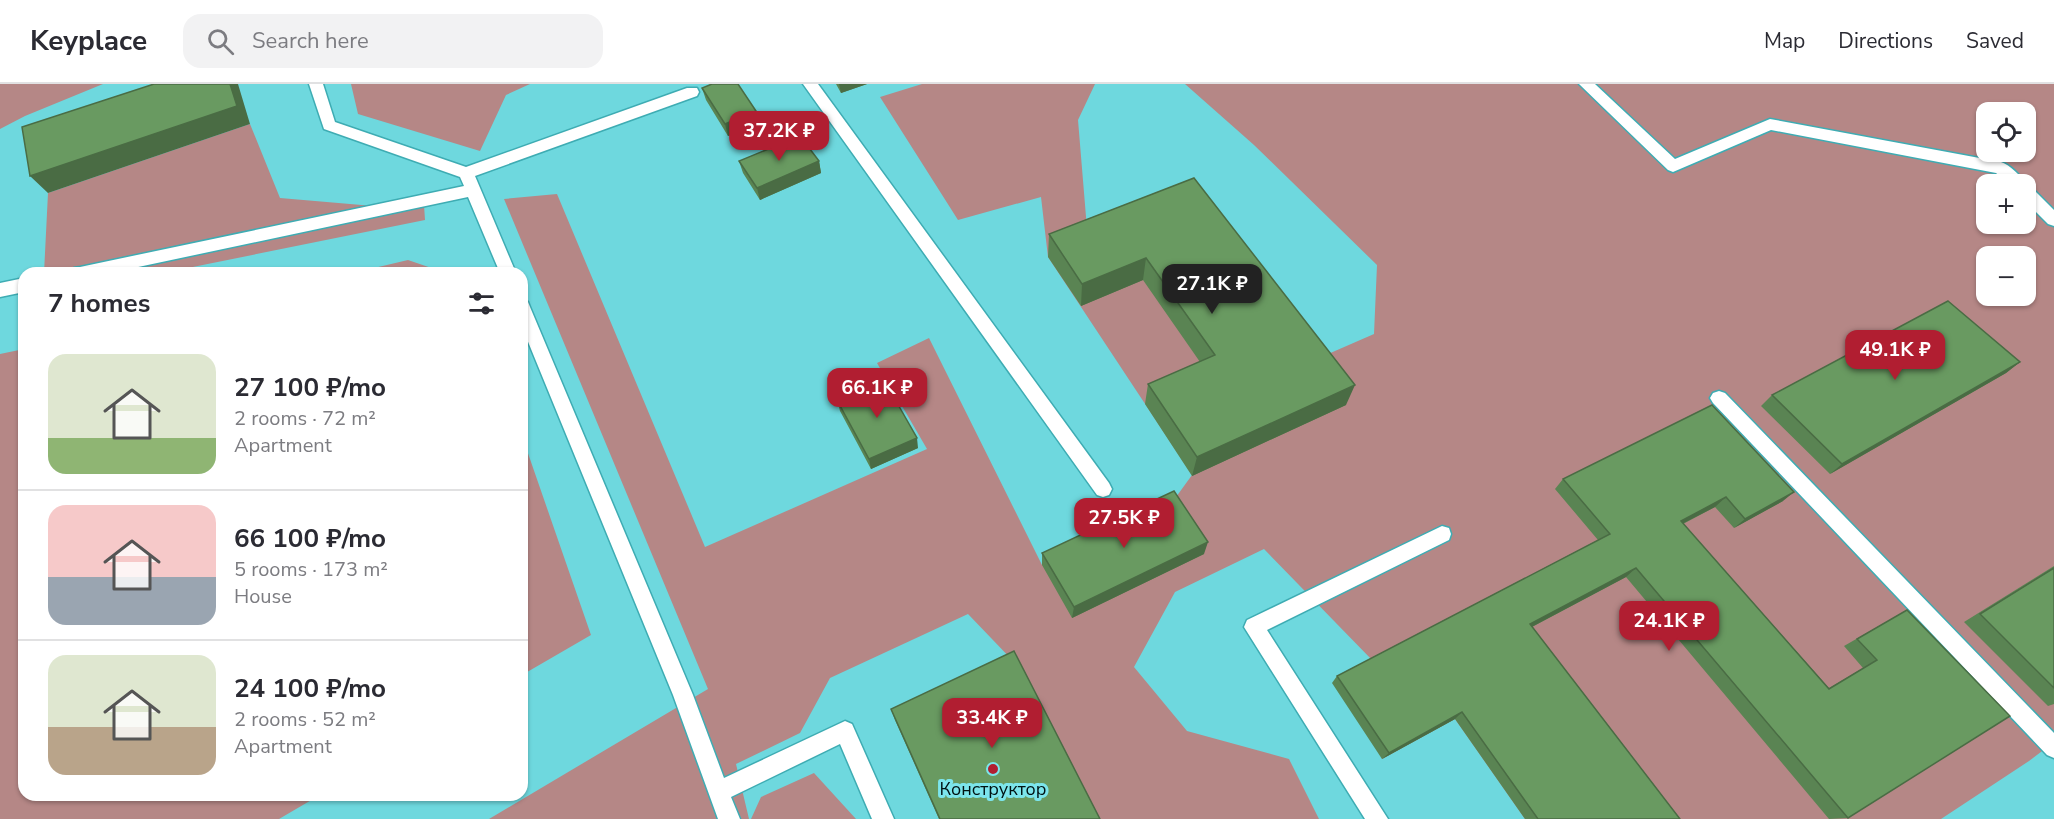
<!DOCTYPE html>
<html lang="en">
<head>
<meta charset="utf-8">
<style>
	:root { --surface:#fff; --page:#f2f2f3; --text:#2b2b33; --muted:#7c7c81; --line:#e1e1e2; --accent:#b11e31 }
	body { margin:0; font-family:"Nunito Sans",sans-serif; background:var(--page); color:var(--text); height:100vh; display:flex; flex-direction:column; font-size:22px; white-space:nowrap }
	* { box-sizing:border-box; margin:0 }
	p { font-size:20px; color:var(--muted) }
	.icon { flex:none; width:33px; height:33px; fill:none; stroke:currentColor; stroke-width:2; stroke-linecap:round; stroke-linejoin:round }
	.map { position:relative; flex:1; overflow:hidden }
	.sheet { position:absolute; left:18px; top:183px; width:510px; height:534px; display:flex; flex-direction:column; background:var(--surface); border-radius:18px; box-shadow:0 2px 4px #0004 }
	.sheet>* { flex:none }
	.controls { position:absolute; left:1976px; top:18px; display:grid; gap:12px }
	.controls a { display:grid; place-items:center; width:60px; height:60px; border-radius:12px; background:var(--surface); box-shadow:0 2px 4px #0004; font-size:30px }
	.price { position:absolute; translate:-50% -51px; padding:0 14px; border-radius:12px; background:var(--accent); color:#fff; font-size:20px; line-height:39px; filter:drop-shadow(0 2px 3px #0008) }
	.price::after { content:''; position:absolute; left:50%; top:36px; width:18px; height:14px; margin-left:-9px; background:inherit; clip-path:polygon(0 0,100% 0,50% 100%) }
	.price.on { background:#222; color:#fff }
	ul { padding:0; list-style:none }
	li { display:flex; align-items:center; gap:18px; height:150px; padding:0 30px }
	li+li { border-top:2px solid var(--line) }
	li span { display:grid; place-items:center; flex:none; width:168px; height:120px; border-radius:18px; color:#555 }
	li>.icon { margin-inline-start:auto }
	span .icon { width:72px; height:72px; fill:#fffc; stroke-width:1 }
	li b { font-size:26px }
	h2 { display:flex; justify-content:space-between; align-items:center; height:72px; padding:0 30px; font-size:26px }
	header { display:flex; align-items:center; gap:36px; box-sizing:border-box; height:84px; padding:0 30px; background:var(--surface); border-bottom:2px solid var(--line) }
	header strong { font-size:28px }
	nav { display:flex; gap:33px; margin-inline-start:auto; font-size:21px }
	.search { width:420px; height:54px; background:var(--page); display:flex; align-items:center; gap:15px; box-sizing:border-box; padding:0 21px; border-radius:18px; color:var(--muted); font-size:22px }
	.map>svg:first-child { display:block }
	.green { fill:#b58786; fill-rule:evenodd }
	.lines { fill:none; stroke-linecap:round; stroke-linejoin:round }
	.service-casing { stroke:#3eacb3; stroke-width:3 }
	.service { fill:#fff; fill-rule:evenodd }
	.wall { fill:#5a8453 }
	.shaded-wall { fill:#4a6c44 }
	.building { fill:#699a61; stroke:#4a6c44; stroke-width:1.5 }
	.poi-dot { fill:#b11e31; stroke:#7ce5ec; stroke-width:2 }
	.labels { text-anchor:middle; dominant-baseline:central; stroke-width:6; stroke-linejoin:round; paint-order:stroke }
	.poi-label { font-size:18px; fill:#001213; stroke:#7ce5ec }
</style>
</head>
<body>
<header>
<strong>Keyplace</strong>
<div class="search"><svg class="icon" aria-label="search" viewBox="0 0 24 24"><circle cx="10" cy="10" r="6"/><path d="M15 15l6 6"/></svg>Search here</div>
<nav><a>Map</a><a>Directions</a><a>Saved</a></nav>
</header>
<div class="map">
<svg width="2054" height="735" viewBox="0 0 2054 735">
	<rect width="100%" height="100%" fill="#6ed8de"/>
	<path class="green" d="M0,0H103L25,32L0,45Z
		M351,0H530L506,11L480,67L358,30Z
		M922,0H1095L1078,36L1088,157L1312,277L1374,250L1377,181L1254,61L1185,0H2054V658L2029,677L1941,735H1525L1455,635L1382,675L1373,577L1264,465L1175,508L1134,583L1187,647L1289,675L1319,735H1094L1015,579L968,530L830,594L800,649L736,680L749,735H489L708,605L504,115L557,110L705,463L927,365L877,279L929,254L1042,481L1171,420L1192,391L1048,173L1041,113L958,136L880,13ZM1986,28H2025V68H1986ZM1986,100H2025V140H1986ZM1986,172H2025V212H1986Z
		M250,40L280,114L385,123L424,121L425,136L163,189H44L48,109Z
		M408,176L446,189H353Z
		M24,265V711H320L279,735H0V270Z
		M522,352L591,551L522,591Z
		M814,689L856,735H751L761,713Z"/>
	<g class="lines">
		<g class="service-casing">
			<path id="service" d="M309,0H323L335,38L466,83L687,4H697L699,8L697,12L475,92L516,189H500L468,113L110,189H72L74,184L80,183L464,102L460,93L324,45Z
				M803,0H818L1109,399L1112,405L1109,411L1103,413L1097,411Z
				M1579,0H1595L1675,75L1770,35L2001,78C2010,81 2021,92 2026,100L2025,101L2031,103L2054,126V142L2048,140L2025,117V100H2009L1996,89L1771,46L1673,88L1668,86Z
				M24,194V208L0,213V199Z
				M522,216L528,218L530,223L693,611L724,694L845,637L852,640L894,735H872L840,660L731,713L740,735H718L673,611L522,243Z
				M1719,307L1725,309L2054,649V674L2047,671L1713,319L1710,314L1713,309Z
				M1442,442L1449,444L1451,450L1449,456L1267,546L1388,735H1365L1244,543L1247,536Z"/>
		</g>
		<use href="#service" class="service"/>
	</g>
	<path class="wall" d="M836,0H867L841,9Z
		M702,4L759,40L728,52L706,16Z
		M739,77H819L821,89L760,116L743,89Z
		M1194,94L1346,321L1192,392L1145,320L1148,300L1200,278L1143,196L1081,222L1048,173L1049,150Z
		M2020,278L2006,289L1830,390L1761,322L1772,311Z
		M837,316L918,364L871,385L840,327Z
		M1563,395L1783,417L1734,444L1715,423L1683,440L1829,604L1863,584L1844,562L1907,526L1848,734L1829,735L1626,493L1532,543L1680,735H1525L1455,635L1382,675L1332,599L1337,592L1598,456L1555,405Z
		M1042,469L1204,470L1072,534L1042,481Z
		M2054,482V620L2048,622L1964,538Z
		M891,625L1100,735H939L895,636Z"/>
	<path class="shaded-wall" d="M230,0H238L250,40L48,109L30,92Z
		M839,0H867L841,9Z
		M756,27L759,40L728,52L725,40Z
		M819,77L821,89L760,116L757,104Z
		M1146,174L1143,196L1081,222L1082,200Z
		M2020,278L2006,289L1830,390L1842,380Z
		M1355,301L1346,321L1192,392L1197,373Z
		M917,354L918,364L871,385L869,375Z
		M1794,408L1783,417L1734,444L1745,435Z
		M1726,413L1715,423L1670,446L1681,437Z
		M1208,458L1204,470L1072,534L1074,523Z
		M1636,484L1626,493L1522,548L1530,540Z
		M1462,628L1455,635L1382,675L1389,669Z"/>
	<path class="building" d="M154,0H230L237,22L30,92L22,43Z
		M712,0H738L756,27L725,40L702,4Z
		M800,52L819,77L757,104L739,77Z
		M1194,94L1355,301L1197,373L1148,300L1215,271L1146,174L1082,200L1049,150Z
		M1948,217L2020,278L1842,380L1772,311Z
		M884,296L917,354L869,375L837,316Z
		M1712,321L1794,408L1745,435L1726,413L1681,437L1829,605L1877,576L1857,555L1907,526L2010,632L1848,734L1636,484L1530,540L1680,735H1538L1462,628L1389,669L1337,592L1610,450L1563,395Z
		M1174,407L1208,458L1074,523L1042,469Z
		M2054,484V604L1980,530Z
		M1014,567L1100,735H940L891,625Z"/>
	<circle class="poi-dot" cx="993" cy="685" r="6"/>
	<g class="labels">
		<g class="poi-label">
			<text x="993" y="705">Конструктор</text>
		</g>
	</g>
</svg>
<div class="controls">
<a><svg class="icon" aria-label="locate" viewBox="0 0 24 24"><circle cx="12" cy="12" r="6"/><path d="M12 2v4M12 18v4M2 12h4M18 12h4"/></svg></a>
<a>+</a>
<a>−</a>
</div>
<b class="price" style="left:779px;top:78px">37.2K ₽</b>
<b class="price on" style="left:1212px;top:231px">27.1K ₽</b>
<b class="price" style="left:1895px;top:297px">49.1K ₽</b>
<b class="price" style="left:877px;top:335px">66.1K ₽</b>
<b class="price" style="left:1124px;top:465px">27.5K ₽</b>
<b class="price" style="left:1669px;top:568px">24.1K ₽</b>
<b class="price" style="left:992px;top:665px">33.4K ₽</b>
<section class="sheet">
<h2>7 homes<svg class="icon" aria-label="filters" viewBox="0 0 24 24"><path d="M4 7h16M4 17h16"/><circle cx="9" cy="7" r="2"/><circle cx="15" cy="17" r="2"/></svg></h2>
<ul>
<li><span style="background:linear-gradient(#dfe7d0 70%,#8fb573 0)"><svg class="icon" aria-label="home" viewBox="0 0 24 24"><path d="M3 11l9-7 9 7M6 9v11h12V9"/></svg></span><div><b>27 100 ₽/mo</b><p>2 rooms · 72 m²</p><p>Apartment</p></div></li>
<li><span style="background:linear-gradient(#f6c9c9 60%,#9aa5b1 0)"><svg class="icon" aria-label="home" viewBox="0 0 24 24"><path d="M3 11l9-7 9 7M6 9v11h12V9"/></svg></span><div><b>66 100 ₽/mo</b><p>5 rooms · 173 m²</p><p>House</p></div></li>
<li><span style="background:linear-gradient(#dfe7d0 60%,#b9a48a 0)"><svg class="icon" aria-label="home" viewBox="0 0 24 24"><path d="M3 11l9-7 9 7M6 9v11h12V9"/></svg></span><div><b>24 100 ₽/mo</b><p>2 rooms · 52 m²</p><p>Apartment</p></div></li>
</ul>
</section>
</div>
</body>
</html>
